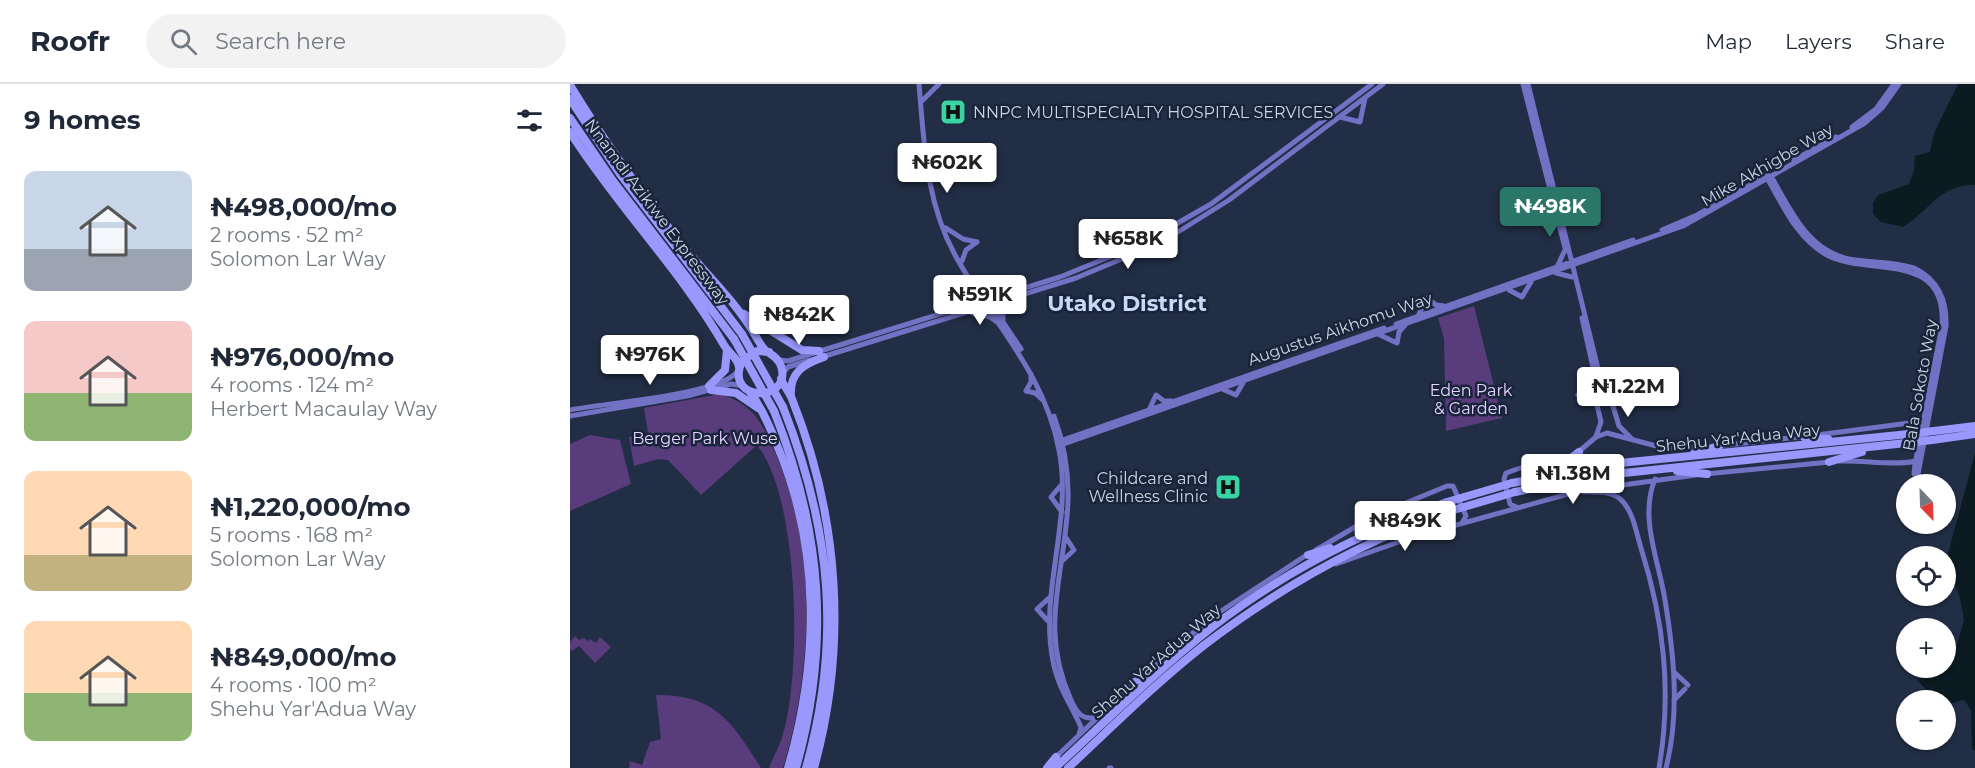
<!DOCTYPE html>
<html lang="en">
<head>
<meta charset="utf-8">
<style>
	:root { --surface:#fff; --page:#f2f2f3; --text:#1f2937; --muted:#747a83; --line:#e0e1e3; --accent:#2a7669 }
	body { margin:0; font-family:Montserrat,sans-serif; background:var(--page); color:var(--text); height:100vh; display:flex; flex-direction:column; font-size:22px; white-space:nowrap }
	* { box-sizing:border-box; margin:0 }
	p { font-size:20px; color:var(--muted) }
	.icon { flex:none; width:33px; height:33px; fill:none; stroke:currentColor; stroke-width:2; stroke-linecap:round; stroke-linejoin:round }
	.map { position:relative; flex:1; overflow:hidden }
	.sheet { display:flex; flex-direction:column; background:var(--surface); width:570px }
	.sheet>* { flex:none }
	.needle { width:39px; rotate:157deg }
	.fabs { position:absolute; left:1326px; top:390px; display:grid; gap:12px }
	.fabs a { display:grid; place-items:center; width:60px; height:60px; border-radius:50%; background:var(--surface); box-shadow:0 2px 4px #0004; font-size:30px }
	.price { position:absolute; translate:-50% -51px; padding:0 14px; border-radius:6px; background:#fff; color:#222; font-size:20px; line-height:39px; filter:drop-shadow(0 2px 3px #0008) }
	.price::after { content:''; position:absolute; left:50%; top:36px; width:18px; height:14px; margin-left:-9px; background:inherit; clip-path:polygon(0 0,100% 0,50% 100%) }
	.price.selected { background:var(--accent); color:#fff }
	ul { padding:0; list-style:none }
	li { display:flex; align-items:center; gap:18px; height:150px; padding:0 24px }
	li span { display:grid; place-items:center; flex:none; width:168px; height:120px; border-radius:12px; color:#555 }
	li>.icon { margin-inline-start:auto }
	span .icon { width:72px; height:72px; fill:#fffc; stroke-width:1 }
	li b { font-size:26px }
	h2 { display:flex; justify-content:space-between; align-items:center; height:72px; padding:0 24px; font-size:26px }
	header { display:flex; align-items:center; gap:36px; box-sizing:border-box; height:84px; padding:0 30px; background:var(--surface); border-bottom:2px solid var(--line) }
	header strong { font-size:28px }
	nav { display:flex; gap:33px; margin-inline-start:auto; font-size:21px }
	.search { width:420px; height:54px; background:var(--page); display:flex; align-items:center; gap:15px; box-sizing:border-box; padding:0 21px; border-radius:33px; color:var(--muted); font-size:22px }
	main { display:flex; flex:1; min-height:0 }
	.map>svg:first-child { display:block }
	.green { fill:#583c7c }
	.water { fill:#0c1b21 }
	.lines { fill:none; stroke-linecap:round; stroke-linejoin:round }
	.secondary { stroke:#7371c3; stroke-width:5 }
	.highway { stroke:#9a98fc; stroke-width:8 }
	.highway-bridge { stroke:#9a98fc; stroke-width:8 }
	.labels { text-anchor:middle; dominant-baseline:central; stroke-width:5; stroke-linejoin:round; paint-order:stroke }
	.poi-label { font-size:16px; fill:#cdd5e4; stroke:#19243a; text-anchor:start }
	.street-label { font-size:16px; fill:#cdd5e4; stroke:#19243a }
	.park-label { font-size:16px; fill:#e3d3fe; stroke:#19243a }
	.district-label { font-size:22px; font-weight:bold; fill:#c8d8f6; stroke:#19243a }
</style>
</head>
<body>
<header>
<strong>Roofr</strong>
<div class="search"><svg class="icon" aria-label="search" viewBox="0 0 24 24"><circle cx="10" cy="10" r="6"/><path d="M15 15l6 6"/></svg>Search here</div>
<nav><a>Map</a><a>Layers</a><a>Share</a></nav>
</header>
<main>
<section class="sheet">
<h2>9 homes<svg class="icon" aria-label="filters" viewBox="0 0 24 24"><path d="M4 7h16M4 17h16"/><circle cx="9" cy="7" r="2"/><circle cx="15" cy="17" r="2"/></svg></h2>
<ul>
<li><span style="background:linear-gradient(#c9d6e8 65%,#9aa5b1 0)"><svg class="icon" aria-label="home" viewBox="0 0 24 24"><path d="M3 11l9-7 9 7M6 9v11h12V9"/></svg></span><div><b>₦498,000/mo</b><p>2 rooms · 52 m²</p><p>Solomon Lar Way</p></div></li>
<li><span style="background:linear-gradient(#f6c9c9 60%,#8fb573 0)"><svg class="icon" aria-label="home" viewBox="0 0 24 24"><path d="M3 11l9-7 9 7M6 9v11h12V9"/></svg></span><div><b>₦976,000/mo</b><p>4 rooms · 124 m²</p><p>Herbert Macaulay Way</p></div></li>
<li><span style="background:linear-gradient(#ffd9b3 70%,#c2b280 0)"><svg class="icon" aria-label="home" viewBox="0 0 24 24"><path d="M3 11l9-7 9 7M6 9v11h12V9"/></svg></span><div><b>₦1,220,000/mo</b><p>5 rooms · 168 m²</p><p>Solomon Lar Way</p></div></li>
<li><span style="background:linear-gradient(#ffd9b3 60%,#8fb573 0)"><svg class="icon" aria-label="home" viewBox="0 0 24 24"><path d="M3 11l9-7 9 7M6 9v11h12V9"/></svg></span><div><b>₦849,000/mo</b><p>4 rooms · 100 m²</p><p>Shehu Yar'Adua Way</p></div></li>
</ul>
</section>
<div class="map">
<svg width="1405" height="684" viewBox="0 0 1405 684">
	<rect width="100%" height="100%" fill="#222e45"/>
	<path class="green" d="M904,222L932,334L876,347L874,255L868,234Z
		M150,310C185,321 192,339 206,371C248,468 243,584 213,684H199C203,673 210,662 213,650C232,586 229,413 187,361L131,411L98,376L88,375L64,382L59,353L78,349L74,324Z
		M20,351L50,356L61,400L0,427V360Z
		M5,552L9,556L14,554L18,557L20,555L26,559L30,553L41,563L25,579L9,562L2,567L0,565V558Z
		M86,611C145,610 162,638 191,684H59L60,677L72,681L80,658L91,655Z"/>
	<path class="water" d="M1388,0H1405V101C1370,100 1360,126 1333,143L1311,138L1303,130V119L1308,111L1339,100L1344,87L1345,72L1360,68L1364,49Z
		M1405,369V667L1402,665L1401,626L1394,616L1376,621V616H1366L1347,596L1360,589L1361,584H1376V569L1384,571L1394,536L1390,514L1376,477Z"/>
	<g class="lines">
		<path class="secondary" d="M349,0C354,59 356,118 385,171C422,239 474,287 489,366C503,437 469,507 483,577C487,601 501,621 511,643L509,651
			M953,0L995,164
			M958,0L1033,305L1039,309L1049,342L1063,356
			M353,16L369,0
			M770,33L790,38L795,14
			M1282,43L1306,25L1324,0
			M1224,76L1266,53
			M1201,92C1220,125 1237,166 1279,175C1300,179 1323,177 1344,184C1368,195 1377,217 1376,242L1348,390
			M1197,94C1213,121 1226,153 1255,170C1297,194 1377,164 1372,242L1345,380L1344,390H1348
			M376,144L393,155L407,158
			M1092,146L1127,131L1198,91
			M392,177L396,166L407,158
			M987,183L995,166
			M986,189L1002,193
			M406,198L433,209
			M939,206L952,213L961,198
			M413,208L451,265
			M402,229L420,233L427,238
			M849,230L857,214L866,221L874,222
			M1012,234L1028,306
			M433,236V226L442,216
			M826,240L1063,156
			M810,251L827,259L829,248L835,241
			M252,273L506,194L592,158L659,116L813,0
			M209,276L218,277L490,193L571,160L641,120L802,0
			M212,290L218,283L240,276
			M461,290V298L456,307L465,309L473,316
			M652,305L666,311L673,299
			M1008,311L1021,303L1026,296
			M580,324L586,311L594,317H602
			M0,326C33,319 151,311 168,287
			M0,332L117,312L161,300L173,302
			M484,332C494,359 499,389 498,418C495,491 468,543 501,616C507,629 512,637 528,633
			M1247,351L1347,338L1354,334
			M1026,352L1031,338L1024,308L1031,305
			M487,358L814,244
			M488,362L1113,142L1295,39L1312,24L1329,0
			M1148,362L1237,352
			M1007,369L1026,353L1037,349L1094,364L1133,363
			M1269,377C1293,376 1326,382 1346,377L1350,372
			M1135,390L1260,378
			M1085,395C1069,434 1089,477 1095,516C1104,571 1110,629 1096,684
			M492,400L481,413L492,428
			M1014,408C1025,408 1039,407 1049,414C1063,425 1066,448 1071,464C1094,537 1102,608 1089,684
			M946,423L940,420L934,395L936,389L953,383L997,375
			M746,466L802,433L877,402H883L896,432L892,439
			M491,478L504,466L495,452
			M766,480L843,453L1009,407L1126,391
			M478,537L467,525L480,513
			M1104,588L1118,601
			M574,590L642,533L738,470
			M1104,616L1115,605
			M486,673L567,596
			M539,684H541"/>
		<path class="highway" d="M0,1C34,57 72,110 113,162C137,191 166,218 185,251C188,256 191,262 195,266C201,271 208,273 211,282C223,319 153,319 172,277L187,267L199,268
			M0,15L50,90L172,250
			M0,34L43,97L164,255
			M0,48C47,122 110,185 154,261C159,270 167,272 169,283
			M174,230L232,266L249,267
			M211,295C214,302 219,308 222,315C269,433 278,561 244,684
			M139,302L155,286L157,266
			M141,306L166,309L188,324
			M180,308C192,324 200,343 207,361C251,464 249,578 218,684
			M221,313C219,288 234,280 254,273
			M213,323C261,445 272,557 236,684
			M204,327C252,447 261,559 226,684
			M1364,347L1405,342
			M1234,353L1258,355
			M1362,356L1405,350
			M1124,369L1149,362
			M1259,378L1292,368
			M984,387L1009,368
			M1107,387L1137,390
			M942,399L1050,379L1339,350
			M945,408L1035,391L1336,359
			M738,471L760,464
			M566,597L587,586
			M477,684L486,673
			M485,684C536,637 586,587 641,544C712,489 792,448 877,418
			M498,684C542,643 586,599 633,562C709,504 790,458 880,427"/>
		<path class="highway-bridge" d="M172,250L213,323
			M164,255L204,327
			M1339,350L1364,347
			M1336,359L1362,356
			M877,418L942,399
			M880,427L945,408"/>
	</g>
	<defs>
		<g id="hospital-square" transform="scale(1.35)"><rect x="-9" y="-9" width="18" height="18" rx="4" fill="#38d4a6" stroke="#19243a"/><path d="M-5-5h3v3.5h4V-5h3V5h-3V1.5h-4V5h-3Z" fill="#111"/></g>
	</defs>
	<g fill-rule="evenodd">
		<use href="#hospital-square" x="383" y="28"/>
		<use href="#hospital-square" x="658" y="403"/>
	</g>
	<g class="labels">
		<g class="poi-label">
			<text x="403" y="28">NNPC MULTISPECIALTY HOSPITAL SERVICES</text>
			<text x="638" y="394" text-anchor="end">Childcare and<tspan x="638" dy="18">Wellness Clinic</tspan></text>
		</g>
		<g class="street-label">
			<text transform="translate(1197 81) rotate(-30)">Mike Akhigbe Way</text>
			<text transform="translate(87 128) rotate(53)">Nnamdi Azikiwe Expressway</text>
			<text transform="translate(770 245) rotate(-19)">Augustus Aikhomu Way</text>
			<text transform="translate(1350 301) rotate(-80)">Bala Sokoto Way</text>
			<text transform="translate(1168 354) rotate(-6)">Shehu Yar'Adua Way</text>
			<text transform="translate(586 577) rotate(-41)">Shehu Yar'Adua Way</text>
		</g>
		<g class="park-label">
			<text x="901" y="306">Eden Park<tspan x="901" dy="18">&amp; Garden</tspan></text>
			<text x="135" y="354">Berger Park Wuse</text>
		</g>
		<g class="district-label">
			<text x="557" y="219">Utako District</text>
		</g>
	</g>
</svg>
<div class="fabs">
<a><svg class="needle" viewBox="-14 -14 28 28"><path d="M0-13l5 13h-10z" fill="#e53935"/><path d="M0 13l5-13h-10z" fill="#747a83"/></svg></a>
<a><svg class="icon" aria-label="locate" viewBox="0 0 24 24"><circle cx="12" cy="12" r="6"/><path d="M12 2v4M12 18v4M2 12h4M18 12h4"/></svg></a>
<a>+</a>
<a>−</a>
</div>
<b class="price" style="left:377px;top:110px">₦602K</b>
<b class="price selected" style="left:980px;top:154px">₦498K</b>
<b class="price" style="left:558px;top:186px">₦658K</b>
<b class="price" style="left:410px;top:242px">₦591K</b>
<b class="price" style="left:229px;top:262px">₦842K</b>
<b class="price" style="left:80px;top:302px">₦976K</b>
<b class="price" style="left:1058px;top:334px">₦1.22M</b>
<b class="price" style="left:1003px;top:421px">₦1.38M</b>
<b class="price" style="left:835px;top:468px">₦849K</b>
</div>
</main>
</body>
</html>
